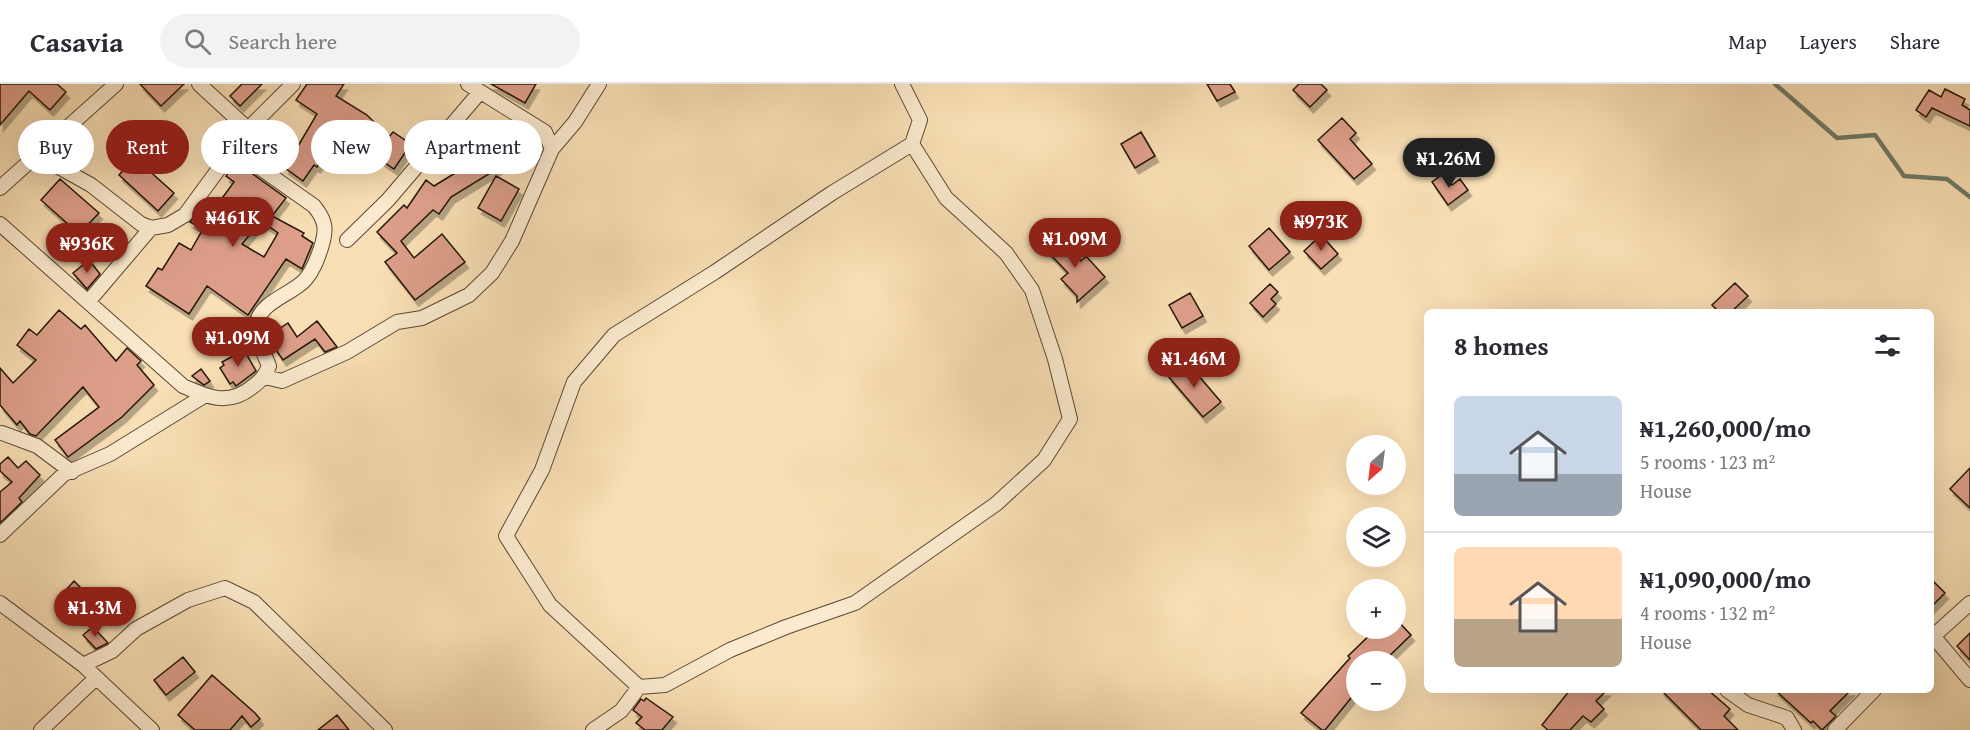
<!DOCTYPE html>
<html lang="en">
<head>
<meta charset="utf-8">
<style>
	:root { --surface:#fff; --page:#f2f2f3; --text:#2b2b33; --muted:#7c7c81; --line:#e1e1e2; --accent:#8f2418 }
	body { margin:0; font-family:"Gentium Book Plus",serif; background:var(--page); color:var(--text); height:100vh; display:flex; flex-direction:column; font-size:22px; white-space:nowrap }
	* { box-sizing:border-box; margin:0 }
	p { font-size:20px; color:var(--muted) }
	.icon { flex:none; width:33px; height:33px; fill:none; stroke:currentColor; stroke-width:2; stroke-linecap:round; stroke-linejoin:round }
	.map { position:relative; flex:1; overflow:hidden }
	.side { position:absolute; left:1424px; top:225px; width:510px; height:384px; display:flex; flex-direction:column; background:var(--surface); border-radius:9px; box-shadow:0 6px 24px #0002 }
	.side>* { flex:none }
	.hud { position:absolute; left:18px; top:36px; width:570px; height:54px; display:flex; gap:12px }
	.needle { width:39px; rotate:208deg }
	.controls { position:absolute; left:1346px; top:351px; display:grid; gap:12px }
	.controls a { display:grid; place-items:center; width:60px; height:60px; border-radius:50%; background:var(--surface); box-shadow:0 6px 24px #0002; font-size:30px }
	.price { position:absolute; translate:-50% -51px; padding:0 14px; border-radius:21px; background:var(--accent); color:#fff; font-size:20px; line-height:39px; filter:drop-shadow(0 2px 3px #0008) }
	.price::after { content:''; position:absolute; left:50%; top:36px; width:18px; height:14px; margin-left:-9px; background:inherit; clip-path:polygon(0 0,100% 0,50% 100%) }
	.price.selected { background:#222; color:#fff }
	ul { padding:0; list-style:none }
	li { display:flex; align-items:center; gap:18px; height:150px; padding:0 30px }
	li+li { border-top:2px solid var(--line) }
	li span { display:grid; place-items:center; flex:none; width:168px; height:120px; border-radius:9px; color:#555 }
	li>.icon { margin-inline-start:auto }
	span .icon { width:72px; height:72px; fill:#fffc; stroke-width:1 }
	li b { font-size:26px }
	h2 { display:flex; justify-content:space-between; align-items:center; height:72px; padding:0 30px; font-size:26px }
	.pill { padding:0 21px; border-radius:27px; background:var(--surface); box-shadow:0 6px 24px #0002; font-size:21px; line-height:54px }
	.pill.selected { background:var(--accent); color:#fff }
	header { display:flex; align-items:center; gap:36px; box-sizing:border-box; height:84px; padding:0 30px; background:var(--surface); border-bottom:2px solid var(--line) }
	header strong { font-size:28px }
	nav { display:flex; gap:33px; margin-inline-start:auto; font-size:21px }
	.search { width:420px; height:54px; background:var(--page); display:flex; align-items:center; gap:15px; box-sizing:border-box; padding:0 21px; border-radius:33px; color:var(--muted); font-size:22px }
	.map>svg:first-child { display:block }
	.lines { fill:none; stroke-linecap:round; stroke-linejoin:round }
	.stream { stroke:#6e7a68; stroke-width:4.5 }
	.building { fill:#dd9f8a; stroke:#251607; stroke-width:1.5; fill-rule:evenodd; filter:url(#shadow) }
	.street-casing { stroke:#5a4832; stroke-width:16 }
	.street { stroke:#fbeacf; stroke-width:14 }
</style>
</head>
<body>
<header>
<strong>Casavia</strong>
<div class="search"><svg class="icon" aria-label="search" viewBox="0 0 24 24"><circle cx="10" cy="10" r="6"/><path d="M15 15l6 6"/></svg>Search here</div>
<nav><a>Map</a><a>Layers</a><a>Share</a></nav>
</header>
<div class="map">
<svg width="1970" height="646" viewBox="0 0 1970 646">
	<defs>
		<filter id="shadow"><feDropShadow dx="3.5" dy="6" stdDeviation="0" flood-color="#0004"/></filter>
	</defs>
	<rect width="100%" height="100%" fill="#f9dfb5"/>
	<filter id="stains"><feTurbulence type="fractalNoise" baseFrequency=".00333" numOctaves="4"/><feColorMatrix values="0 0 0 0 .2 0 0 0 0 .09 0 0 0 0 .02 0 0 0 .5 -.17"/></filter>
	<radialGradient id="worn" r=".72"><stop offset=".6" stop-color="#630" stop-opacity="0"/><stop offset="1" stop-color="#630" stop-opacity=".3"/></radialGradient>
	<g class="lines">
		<path class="stream" d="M1775,0L1837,54L1875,51L1904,92L1947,95L1970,113"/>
	</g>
	<path class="building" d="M0,0H57L66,8L50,26L29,7L0,41Z
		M140,0H184L161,22Z
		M242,0H262L240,22L230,12Z
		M307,0H344L336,12L367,31L389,53L393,48L411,60L394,85L366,66L343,43L317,83L314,81L303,97L285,84L317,30L296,16Z
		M491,0H536L525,19Z
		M1207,0H1230L1235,8L1217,17Z
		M1299,0H1321L1327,6L1310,23L1293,6Z
		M1945,5L1965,15L1962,21L1970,26V42L1932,24L1926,33L1916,26L1929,6L1941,13Z
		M1342,34L1356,49L1350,55L1372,80L1354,95L1318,56Z
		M1141,48L1155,72L1135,84L1121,60Z
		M487,51L505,80L451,113L439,130L433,126L401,157L414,174L442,150L465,178L415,216L385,178L397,169L377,148L404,121L407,124L426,96L434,102L470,80L461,67Z
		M135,74L174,109L158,127L119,91Z
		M236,78L286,114L272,132L304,149L302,152L313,159L312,161L302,185L286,175L248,231L207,202L189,230L146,202L158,184L162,186L179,159L191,166L203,145L190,138L199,127L209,132L234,98L226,92ZM261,137L278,149L264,173L242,160Z
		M1444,89L1452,101L1460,95L1468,106L1448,121L1432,98Z
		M496,92L519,105L501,137L478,124Z
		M60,95L99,129L79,150L41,116Z
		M1269,144L1290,168L1269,186L1249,162Z
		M1321,151L1338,170L1321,185L1304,167Z
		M1057,152L1081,177L1086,172L1105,193L1077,218V212L1061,195L1068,189L1044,164Z
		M89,176L100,190L87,205L73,189Z
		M1735,199L1748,212L1731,228H1719L1712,221Z
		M1270,200L1278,208L1271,215L1276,220L1263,233L1250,219Z
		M1190,209L1203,232L1182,244L1169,221Z
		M59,226L81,245L85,241L116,277L127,264L141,277L137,281L154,301L122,333L68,373L55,356L99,323L83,303L36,352L30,350L20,337L17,341L0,321V284L13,299L36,276L17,261L29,245L37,251Z
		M317,237L337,263L325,268L315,255L283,276L267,253L288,239L297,253Z
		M244,266L256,287L236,302L233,298L230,300L220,284L224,281L222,278Z
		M1186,277L1221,318L1203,333L1168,292Z
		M201,285L210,297L204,301L192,292Z
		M8,373L18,384L26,377L40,391L19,414L22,418L0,439V408L12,398L0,387V380Z
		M1970,384V424L1950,405Z
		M1930,494L1945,509L1930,524Z
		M74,497L93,516L84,526L64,508Z
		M1395,534L1411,551L1383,578H1356V608L1325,646H1322L1301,629L1350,574L1348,572L1377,544H1395Z
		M93,543L108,559L96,565L83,551Z
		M1970,549V576L1957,562Z
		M183,573L195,588L166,611L154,596Z
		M212,591L255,629L260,635L251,643L242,632L230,646H195L178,631Z
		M1570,606H1607L1596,617L1604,625L1591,638L1583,632L1570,646H1548L1542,641Z
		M1661,606H1708L1730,625L1724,632L1738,646H1701Z
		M1775,606H1851L1830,627L1836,632L1822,646L1813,637L1811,639Z
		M646,614L673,633L662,646H645L636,639L642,633L633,626L641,615L644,617Z
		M337,631L349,646H318Z"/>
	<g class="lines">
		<g class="street-casing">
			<path id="street" d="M199,0L248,45
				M552,65L575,38L599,0
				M39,72L91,101L141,140L151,144L168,141L185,131L248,45L293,0
				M0,104L116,0
				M0,140L183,302C207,313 228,322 251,304C260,297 265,293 269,282C264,269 254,252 257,238C261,218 292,210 305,196C313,187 317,176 321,164C327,145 326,137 314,122L233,65
				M347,156L388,116L480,8
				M88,218L151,144
				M265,293L282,297L347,268L397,238L422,234L469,211L492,189L512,157L552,65L545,48L468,0
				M2,349L37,362L72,388
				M0,451L64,390L110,370L204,312
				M0,519L83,581L152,646
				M1933,552L1970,596
				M1930,555L1970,519
				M83,581L112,567L136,545L188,516L225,504L254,518L385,646
				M639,603L550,521L506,452L542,386L574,298L614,251L715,188L832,109L912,60L920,36L902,0
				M1727,606L1748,621L1787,634L1794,646
				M41,646L96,594
				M593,646L621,627L639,603L665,601L730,566L786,543L855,519L996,420L1044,376L1070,335L1055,275L1032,206L1006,169L946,114L912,60
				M1835,646L1874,606"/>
		</g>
		<use href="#street" class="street"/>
	</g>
	<rect width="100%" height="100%" filter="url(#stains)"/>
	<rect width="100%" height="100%" fill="url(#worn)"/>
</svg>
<div class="controls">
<a><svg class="needle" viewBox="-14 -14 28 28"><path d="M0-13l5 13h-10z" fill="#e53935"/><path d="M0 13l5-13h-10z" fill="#7c7c81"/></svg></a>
<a><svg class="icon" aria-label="layers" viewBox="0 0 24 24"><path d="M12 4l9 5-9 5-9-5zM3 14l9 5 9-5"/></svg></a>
<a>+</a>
<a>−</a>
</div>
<b class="price selected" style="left:1449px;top:105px">₦1.26M</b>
<b class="price" style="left:233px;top:164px">₦461K</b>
<b class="price" style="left:1321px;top:168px">₦973K</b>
<b class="price" style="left:1075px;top:185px">₦1.09M</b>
<b class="price" style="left:87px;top:190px">₦936K</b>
<b class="price" style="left:238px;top:284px">₦1.09M</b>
<b class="price" style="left:1194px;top:305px">₦1.46M</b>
<b class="price" style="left:95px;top:554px">₦1.3M</b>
<div class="hud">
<a class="pill">Buy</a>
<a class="pill selected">Rent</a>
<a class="pill">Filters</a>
<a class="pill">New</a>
<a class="pill">Apartment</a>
</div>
<section class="side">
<h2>8 homes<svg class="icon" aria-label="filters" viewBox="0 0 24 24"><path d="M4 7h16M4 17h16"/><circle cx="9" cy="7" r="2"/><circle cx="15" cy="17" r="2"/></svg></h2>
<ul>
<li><span style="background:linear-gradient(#c9d6e8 65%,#9aa5b1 0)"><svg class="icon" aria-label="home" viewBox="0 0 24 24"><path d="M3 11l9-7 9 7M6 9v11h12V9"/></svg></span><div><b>₦1,260,000/mo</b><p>5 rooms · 123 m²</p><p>House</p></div></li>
<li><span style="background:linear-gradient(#ffd9b3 60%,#b9a48a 0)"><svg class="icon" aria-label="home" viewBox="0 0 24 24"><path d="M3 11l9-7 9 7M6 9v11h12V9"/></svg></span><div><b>₦1,090,000/mo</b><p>4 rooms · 132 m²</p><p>House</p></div></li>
</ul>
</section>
</div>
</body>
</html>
